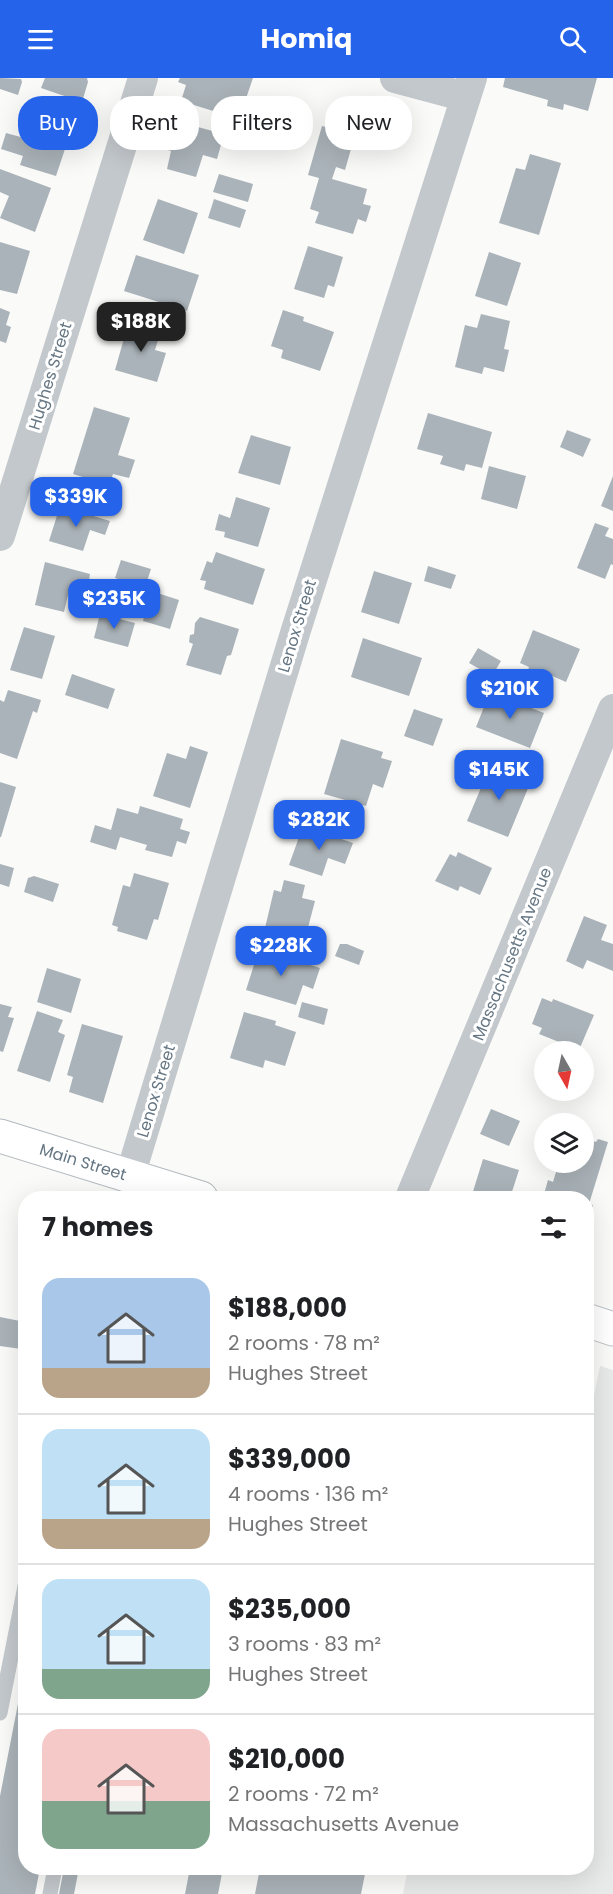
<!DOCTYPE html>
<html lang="en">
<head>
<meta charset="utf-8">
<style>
	:root { --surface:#fff; --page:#f2f2f2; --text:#202124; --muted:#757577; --line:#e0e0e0; --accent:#2563eb }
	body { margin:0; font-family:Poppins,sans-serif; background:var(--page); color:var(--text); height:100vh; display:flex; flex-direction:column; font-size:22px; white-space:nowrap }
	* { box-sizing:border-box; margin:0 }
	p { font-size:20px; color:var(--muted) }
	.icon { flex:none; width:33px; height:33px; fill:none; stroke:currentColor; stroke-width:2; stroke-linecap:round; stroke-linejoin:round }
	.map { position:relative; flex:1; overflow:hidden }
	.side { position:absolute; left:18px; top:1113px; width:576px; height:684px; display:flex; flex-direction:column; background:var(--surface); border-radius:24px; box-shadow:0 6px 24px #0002 }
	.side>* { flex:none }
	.hud { position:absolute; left:18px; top:18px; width:578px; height:54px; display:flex; gap:12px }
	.needle { width:39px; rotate:171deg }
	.buttons { position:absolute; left:534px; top:963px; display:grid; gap:12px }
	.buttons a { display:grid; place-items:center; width:60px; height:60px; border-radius:50%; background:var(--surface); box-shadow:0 6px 24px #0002; font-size:30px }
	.price { position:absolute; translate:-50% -51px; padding:0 14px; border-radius:12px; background:var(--accent); color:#fff; font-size:20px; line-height:39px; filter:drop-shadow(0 2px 3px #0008) }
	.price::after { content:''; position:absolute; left:50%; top:36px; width:18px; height:14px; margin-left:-9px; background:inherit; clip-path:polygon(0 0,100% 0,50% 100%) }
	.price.current { background:#222; color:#fff }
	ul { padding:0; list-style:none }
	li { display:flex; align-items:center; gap:18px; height:150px; padding:0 24px }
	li+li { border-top:2px solid var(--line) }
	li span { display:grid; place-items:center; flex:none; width:168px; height:120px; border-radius:18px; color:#555 }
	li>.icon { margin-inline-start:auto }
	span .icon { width:72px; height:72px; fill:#fffc; stroke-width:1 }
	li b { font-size:26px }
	h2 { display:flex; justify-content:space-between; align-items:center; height:72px; padding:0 24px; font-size:26px }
	.chip { padding:0 21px; border-radius:24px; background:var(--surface); box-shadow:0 6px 24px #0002; font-size:21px; line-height:54px }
	.chip.current { background:var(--accent); color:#fff }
	header { display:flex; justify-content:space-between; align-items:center; height:78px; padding:0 24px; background:var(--accent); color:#fff; font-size:27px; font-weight:700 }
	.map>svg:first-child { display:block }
	.built { fill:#e8e9e9 }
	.building { fill:#aab3b9 }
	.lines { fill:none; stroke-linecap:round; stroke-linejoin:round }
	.secondary-casing { stroke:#b3babf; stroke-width:35 }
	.service { stroke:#c3c8cc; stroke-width:15 }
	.minor { stroke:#c3c8cc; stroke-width:30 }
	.secondary { stroke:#fff; stroke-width:33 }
	.labels { text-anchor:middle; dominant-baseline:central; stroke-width:6; stroke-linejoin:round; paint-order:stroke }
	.street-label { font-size:16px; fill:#657683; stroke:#fff }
</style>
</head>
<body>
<header><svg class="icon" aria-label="menu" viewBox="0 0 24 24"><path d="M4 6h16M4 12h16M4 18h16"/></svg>Homiq<svg class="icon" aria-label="search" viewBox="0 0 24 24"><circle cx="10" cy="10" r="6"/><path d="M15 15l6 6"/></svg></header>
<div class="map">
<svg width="613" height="1816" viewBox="0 0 613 1816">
	<rect width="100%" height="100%" fill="#fafaf8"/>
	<path class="built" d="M600,1288L613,1292V1816H403L408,1790H586V1357Z"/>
	<path class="building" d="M0,0L21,1L22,4L18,17L0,11Z
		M45,0H87L88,4L82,24L41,10Z
		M180,0H253L239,41L181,23L186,7L178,4Z
		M505,0H597L588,33L564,26L563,32L547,28L548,22L503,9Z
		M262,35L288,44L279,67L254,58Z
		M35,41L71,53L56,98L20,87L23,78L1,71L6,55L28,61Z
		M179,44L224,56L217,81L203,77L196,99L167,91L171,73L165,71L169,56L176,58Z
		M322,48L355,57L345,92L336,89L332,101L367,111L363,126L371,128L366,144L358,141L353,156L315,145L319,134L310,131L319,100L308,97Z
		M530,76L561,85L539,157L499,145L516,90L525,92Z
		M0,91L51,110L35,154L0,140L9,118L0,114Z
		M219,96L253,106L248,124L213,114Z
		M158,121L198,135L184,176L143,162Z
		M214,121L246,132L240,150L208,140Z
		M0,164L30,173L17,216L0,212Z
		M308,168L343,179L334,209L328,207L324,220L294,211Z
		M489,174L521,185L507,228L475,218Z
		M136,177L199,197L187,233L124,213Z
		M0,230L10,234L6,247L11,249L6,265L0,263Z
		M283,232L304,239L303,243L334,254L320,293L281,280L283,272L271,268Z
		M481,236L510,243L504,271L509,272L504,294L484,289L482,296L455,289L465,247L477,250Z
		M129,243L161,252L155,272L166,275L157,304L115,292Z
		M94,329L130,340L118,377L135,382L129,400L113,396L109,407L73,396Z
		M428,335L492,354L482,390L466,386L464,393L440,386L443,378L417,371Z
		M567,352L591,361L583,379L560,369Z
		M251,357L291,369L280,407L238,395Z
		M489,388L526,398L517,431L481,421Z
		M613,398V433L601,428Z
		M236,419L270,430L258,469L224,459L225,454L215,452L219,436L230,440Z
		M60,428L110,443L105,457L90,452L83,473L49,463Z
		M595,445L609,450L605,458L613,461V487L611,486L605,501L577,490Z
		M216,474L265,491L253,527L204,511L206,503L200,502L207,483L212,485Z
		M121,482L151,491L145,509L115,500Z
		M45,484L90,496L89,503L94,505L92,514L87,512L86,517L69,513L64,534L35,527Z
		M428,488L456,497L451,511L424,503Z
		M374,493L412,505L399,546L361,534Z
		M151,513L179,522L170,551L143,543Z
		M100,536L135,545L128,569L94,560Z
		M200,539L239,551L231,577L227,578L221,597L186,587L193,566L189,564L190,557L194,556L195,545Z
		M24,549L55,558L42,601L10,592Z
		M533,552L580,571L566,604L541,593L537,602L526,597L529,589L520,585Z
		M363,560L422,580L409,618L351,599Z
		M478,570L501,583L492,598L469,585Z
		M72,596L115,611L108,631L65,617Z
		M8,612L41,622L37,635L33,633L17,681L0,675V622L4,624Z
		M490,614L544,635L530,670L476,649Z
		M414,631L443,641L433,668L404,658Z
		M341,661L383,674L381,680L392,683L383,710L373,706L366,728L324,716Z
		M190,668L208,674L190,730L153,718L167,675L186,681Z
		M491,686L531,703L508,759L467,743Z
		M0,704L16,709L1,759H0Z
		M140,728L183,741L180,751L190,754L186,766L177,763L172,779L145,772L147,767L120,759L116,772L90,764L95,747L111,752L117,730L138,736Z
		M303,748L353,765L345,786L328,780L322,798L289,787Z
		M458,774L492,790L480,817L460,808L458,813L435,803L450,776L456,779Z
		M0,786L14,790L9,809L0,806Z
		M134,795L169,805L158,842L154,841L147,862L117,853L118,849L112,847L123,807L130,809Z
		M34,798L59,806L53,824L24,814L28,800Z
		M284,802L305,807L302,820L315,823L305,861L265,850L274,812L281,814Z
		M584,838L607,847L601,862L613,866V893L587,882L583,891L566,883Z
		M340,866H347L364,873L359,887L335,878Z
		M259,871L320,890L313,911L303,907L296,927L246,912Z
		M47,890L81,901L71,935L37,924Z
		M542,920L552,924L553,921L594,937L579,972L539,956L542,950L532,946Z
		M302,924L328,931L324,947L298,939Z
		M0,926L12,929L8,939L14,940L3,974L0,973Z
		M37,933L63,942L58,954L65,957L50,1004L17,993Z
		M244,934L276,943L275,947L296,954L285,988L265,982L263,990L230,980Z
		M82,946L123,958L103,1025L69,1014L73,999L67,997Z
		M491,1031L520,1043L509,1068L480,1056Z
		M584,1060L596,1064L598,1061L608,1064L589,1126L593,1127L590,1136L586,1134V1120H548L549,1117L544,1116L548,1102L553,1104L559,1084H584Z
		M483,1081L519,1092L510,1120H471Z
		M0,1239L25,1244L21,1271L0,1268Z
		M24,1595L26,1790H40L35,1816H0V1718Z
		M64,1790H79L74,1816H59Z
		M190,1790H223L218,1816H185Z
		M260,1790H358L366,1791L361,1816H255Z"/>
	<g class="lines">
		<g class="secondary-casing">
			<path id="secondary" d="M0,1058L201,1120
				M586,1242L613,1251"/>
		</g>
		<path class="service" d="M126,1120L130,1098
			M0,1635L26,1503
			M50,1816L55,1790"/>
		<path class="minor" d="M395,0L466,19
			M0,458L143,0
			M130,1098L296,552L472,0
			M410,1120L613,631"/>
		<use href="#secondary" class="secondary"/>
	</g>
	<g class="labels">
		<g class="street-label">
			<text transform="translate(50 298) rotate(-73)">Hughes Street</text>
			<text transform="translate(297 548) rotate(-73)">Lenox Street</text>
			<text transform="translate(512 876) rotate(-68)">Massachusetts Avenue</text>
			<text transform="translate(156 1013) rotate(-73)">Lenox Street</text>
			<text transform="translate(83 1084) rotate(17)">Main Street</text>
		</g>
	</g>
</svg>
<div class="buttons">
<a><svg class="needle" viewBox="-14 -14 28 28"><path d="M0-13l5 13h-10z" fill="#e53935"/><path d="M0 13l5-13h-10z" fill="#757577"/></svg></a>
<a><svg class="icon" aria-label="layers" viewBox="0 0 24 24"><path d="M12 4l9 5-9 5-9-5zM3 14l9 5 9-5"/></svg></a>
</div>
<b class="price current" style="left:141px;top:275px">$188K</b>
<b class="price" style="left:76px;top:450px">$339K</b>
<b class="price" style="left:114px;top:552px">$235K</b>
<b class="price" style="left:510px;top:642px">$210K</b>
<b class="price" style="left:499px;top:723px">$145K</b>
<b class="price" style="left:319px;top:773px">$282K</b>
<b class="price" style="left:281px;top:899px">$228K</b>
<div class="hud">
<a class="chip current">Buy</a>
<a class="chip">Rent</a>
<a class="chip">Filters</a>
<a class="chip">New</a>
</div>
<section class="side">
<h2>7 homes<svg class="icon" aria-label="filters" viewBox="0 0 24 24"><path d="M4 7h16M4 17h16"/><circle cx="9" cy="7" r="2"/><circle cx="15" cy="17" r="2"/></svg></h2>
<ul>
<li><span style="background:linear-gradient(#a9c7e8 75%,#b9a48a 0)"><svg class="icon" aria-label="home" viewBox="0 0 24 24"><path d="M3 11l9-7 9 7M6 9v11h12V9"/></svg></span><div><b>$188,000</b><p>2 rooms · 78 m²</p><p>Hughes Street</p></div></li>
<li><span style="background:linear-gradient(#bfe0f5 75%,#b9a48a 0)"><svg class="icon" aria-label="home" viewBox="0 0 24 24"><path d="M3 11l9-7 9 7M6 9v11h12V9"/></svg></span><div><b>$339,000</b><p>4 rooms · 136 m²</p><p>Hughes Street</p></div></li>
<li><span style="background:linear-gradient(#bfe0f5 75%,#7fa58c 0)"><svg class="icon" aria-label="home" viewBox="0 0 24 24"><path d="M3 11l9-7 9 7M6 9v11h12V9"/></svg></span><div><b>$235,000</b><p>3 rooms · 83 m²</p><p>Hughes Street</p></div></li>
<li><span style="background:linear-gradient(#f6c9c9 60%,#7fa58c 0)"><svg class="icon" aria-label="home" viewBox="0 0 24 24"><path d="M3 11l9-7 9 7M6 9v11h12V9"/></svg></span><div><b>$210,000</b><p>2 rooms · 72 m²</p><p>Massachusetts Avenue</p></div></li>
</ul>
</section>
</div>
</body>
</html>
